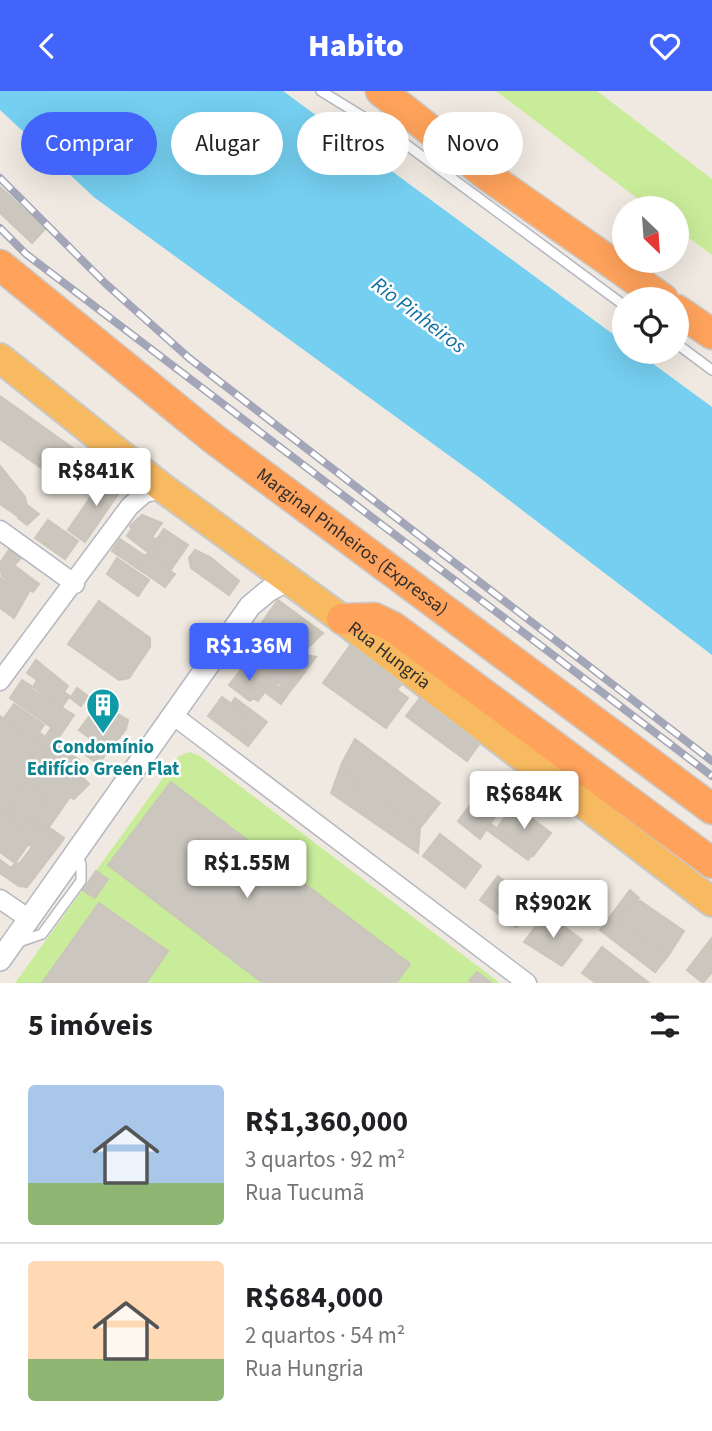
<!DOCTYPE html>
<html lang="pt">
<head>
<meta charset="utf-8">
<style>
	:root { --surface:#fff; --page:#f6f6f6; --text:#202124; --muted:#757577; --line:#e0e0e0; --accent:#4264fb }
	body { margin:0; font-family:"Source Sans 3",sans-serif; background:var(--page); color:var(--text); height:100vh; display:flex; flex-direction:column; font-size:26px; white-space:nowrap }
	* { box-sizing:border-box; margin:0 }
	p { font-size:23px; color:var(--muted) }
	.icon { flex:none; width:38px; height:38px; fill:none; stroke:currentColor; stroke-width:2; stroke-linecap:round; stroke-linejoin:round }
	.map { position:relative; height:892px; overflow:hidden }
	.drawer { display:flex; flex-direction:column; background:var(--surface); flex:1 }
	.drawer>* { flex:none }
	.top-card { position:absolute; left:21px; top:21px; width:670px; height:63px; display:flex; gap:14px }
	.needle { width:46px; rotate:155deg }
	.tools { position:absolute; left:612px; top:105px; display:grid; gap:14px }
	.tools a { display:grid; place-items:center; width:77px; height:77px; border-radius:50%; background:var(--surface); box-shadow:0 7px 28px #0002; font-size:35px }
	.price { position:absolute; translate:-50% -60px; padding:0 16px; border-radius:7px; background:#fff; color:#222; font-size:23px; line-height:46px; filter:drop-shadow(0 2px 4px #0008) }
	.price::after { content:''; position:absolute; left:50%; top:42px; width:21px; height:16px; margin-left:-10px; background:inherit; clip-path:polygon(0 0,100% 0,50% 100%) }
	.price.on { background:var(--accent); color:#fff }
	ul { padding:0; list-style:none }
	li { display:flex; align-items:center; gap:21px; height:175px; padding:0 28px }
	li+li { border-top:2px solid var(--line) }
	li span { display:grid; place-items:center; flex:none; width:196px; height:140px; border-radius:7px; color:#555 }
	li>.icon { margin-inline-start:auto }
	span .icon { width:84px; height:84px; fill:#fffc; stroke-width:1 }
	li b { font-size:30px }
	h2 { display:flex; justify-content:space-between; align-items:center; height:84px; padding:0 28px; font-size:30px }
	.chip { padding:0 24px; border-radius:32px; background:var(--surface); box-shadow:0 7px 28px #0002; font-size:24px; line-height:63px }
	.chip.on { background:var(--accent); color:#fff }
	header { display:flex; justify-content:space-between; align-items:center; height:91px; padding:0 28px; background:var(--accent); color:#fff; font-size:32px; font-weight:800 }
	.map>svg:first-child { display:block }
	.pitch { fill:#c9ec9a }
	.water { fill:#75cff0 }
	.building { fill:#cbc7bf; stroke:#cbc5ba; stroke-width:2 }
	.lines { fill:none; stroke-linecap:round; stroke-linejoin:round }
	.service-casing { stroke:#b4b7c1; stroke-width:12 }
	.minor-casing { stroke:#b4b7c1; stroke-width:21 }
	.tertiary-casing { stroke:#b4b7c1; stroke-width:24 }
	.trunk-casing { stroke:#c9c9c9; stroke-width:32 }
	.motorway-casing { stroke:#c9c9c9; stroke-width:33 }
	.service { stroke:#fff; stroke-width:9 }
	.minor { stroke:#fff; stroke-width:18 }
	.tertiary { stroke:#fff; stroke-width:21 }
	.trunk { stroke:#f8ba60; stroke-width:28 }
	.motorway { stroke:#ffa35c; stroke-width:30 }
	.rail-casing { stroke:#a3a6b8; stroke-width:8 }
	.rail { stroke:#fff; stroke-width:5; stroke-dasharray:16; stroke-linecap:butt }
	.labels { text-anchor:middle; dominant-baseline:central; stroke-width:5; stroke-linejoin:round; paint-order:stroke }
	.street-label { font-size:19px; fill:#2e2e2e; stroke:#fff }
	.culture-label { font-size:19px; font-weight:bold; fill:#0d838f; stroke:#fff }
	.water-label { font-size:21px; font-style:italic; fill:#0d6fa3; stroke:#fff }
</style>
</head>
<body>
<header><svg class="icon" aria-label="back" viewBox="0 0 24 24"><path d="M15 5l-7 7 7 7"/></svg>Habito<svg class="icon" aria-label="heart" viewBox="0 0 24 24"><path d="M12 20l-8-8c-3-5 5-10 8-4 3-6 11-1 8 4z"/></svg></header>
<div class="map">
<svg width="712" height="892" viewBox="0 0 712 892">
	<rect width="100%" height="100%" fill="#efe9e1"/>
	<path class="pitch" d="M496,0H597L712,88V164L677,138V117H650Z
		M190,661L200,665L500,892H15L179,665Z"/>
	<path class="water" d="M0,0H283L625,252V261H637L712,316V564L480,387L95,107L0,19Z"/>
	<path class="building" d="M0,96L45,138L32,152L0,122Z
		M0,305L88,368L69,396L0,348Z
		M0,375L25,406L27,414L19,426L0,413Z
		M107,382L123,396L85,451L68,439Z
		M27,414L39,423L27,434L18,427Z
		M142,424L162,432L152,446L157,449L148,461L127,445L132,437L130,435Z
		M48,429L78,450L65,468L35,447Z
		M164,438L170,442L153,467L168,477L185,452L188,454L170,480L175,483L165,496L137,477Z
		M170,442L185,452L168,477L153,467Z
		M120,448L145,465L137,477L112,460Z
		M9,459L21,467L2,487L0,472Z
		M195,459L210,466L239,490L229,504L191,477L189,467Z
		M117,467L149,489L138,505L107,483Z
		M15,475L39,493L33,501L30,499L14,527L0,517V487L4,490L7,481L9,483Z
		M278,509L323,542L301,563L316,566L309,575L258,537Z
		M99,510L150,547V556L129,587L119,589L68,553Z
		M264,541L295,567L290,574L296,577L302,570L309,575L299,589L254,555Z
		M354,549L403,591L397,599L408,607L386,637L323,592Z
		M254,555L299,589L288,603L278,591L276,593L244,569Z
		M36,569L68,595L64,601L71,606L77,597L88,605L81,615L69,606L62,616L33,596L37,589L27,582Z
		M247,571L266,586L260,593L267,598L258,610L253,607L250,610L229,594Z
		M266,586L288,603L281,613L265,601L267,598L260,593Z
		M22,589L33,596L31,598L74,624L61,643L10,607Z
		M222,606L252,628L239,648L208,625Z
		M235,607L267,631L248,655L239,648L252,628L231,613Z
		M420,607L480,652L467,670L406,625Z
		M99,612L128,629L126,638L98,673L79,659L91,648L79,639Z
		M14,613L44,634L39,641L45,646L52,636L61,643L49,660L4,627Z
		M0,625L49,660L7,716L60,753L27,796L19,795L0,782V769L11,777L16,771L19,773L32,756L28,753L34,745L0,721Z
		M355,648L440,712L420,737L368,699L365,703L356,696L360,691L342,672Z
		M55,651L79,669L66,684L54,675L35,701L48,710L43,716L38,713L30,723L64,747L60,753L7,716Z
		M342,672L360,691L356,696L365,703L368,699L420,737L418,762L331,702Z
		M54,675L66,684L72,675L89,693L74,708L70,706L49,736L30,723L38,713L43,716L48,710L35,701Z
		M492,684L513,700L501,717L496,712L492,717L498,721L480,748L458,730L477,705L482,709L486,705L480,701Z
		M171,691L410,873L396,892H263L108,774Z
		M514,714L551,742L533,765L497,737Z
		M0,721L34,745L15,772L0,761Z
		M491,733L532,764L528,769L487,739Z
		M440,743L481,775L465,797L423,765Z
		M96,780L100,783L87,802L83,799Z
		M100,783L108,788L95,807L87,802Z
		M498,785L534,812L516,836L480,809Z
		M630,799L639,807L620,830L668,865L655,881L600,839Z
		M636,807L684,840L668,865L620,830Z
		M99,812L168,860L146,892H42Z
		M546,822L582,849L562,875L524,851Z
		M711,848L712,881L703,892L687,879Z
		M602,856L649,892H596L582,882Z
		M477,881L492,892H472L469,890Z"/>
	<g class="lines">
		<g class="service-casing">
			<path id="service" d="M321,0L396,46L625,215
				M677,253L712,279
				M78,383L88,391L111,361
				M16,852L42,843L81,790V773L77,762"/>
		</g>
		<g class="minor-casing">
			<path id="minor" d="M0,439L75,493
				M0,590L130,415L145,402L164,398
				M174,625L527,892
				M0,808L29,828"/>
		</g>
		<g class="tertiary-casing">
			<path id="tertiary" d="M0,869L250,515L268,500L288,489"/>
		</g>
		<g class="trunk-casing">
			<g id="trunk">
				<path id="s1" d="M0,267L164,398L342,528L712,811"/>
			</g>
		</g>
		<g class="motorway-casing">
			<g id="motorway">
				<path d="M381,0L488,85L663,208"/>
				<path id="s2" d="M0,174L214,348L712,718"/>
				<path d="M677,219L712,243"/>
				<path d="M342,528L374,527L393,536L712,772"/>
			</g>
		</g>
		<use href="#service" class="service"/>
		<use href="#minor" class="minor"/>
		<use href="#tertiary" class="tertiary"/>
		<use href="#trunk" class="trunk"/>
		<use href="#motorway" class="motorway"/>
		<g class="rail-casing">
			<path id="rail" d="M0,87L106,193L189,267L712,670
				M0,137L26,163L712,685"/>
		</g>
		<use href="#rail" class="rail"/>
	</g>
	<defs>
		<g id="building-pin" transform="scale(1.75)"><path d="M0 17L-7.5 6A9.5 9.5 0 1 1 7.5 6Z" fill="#0f9aa8" stroke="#fff"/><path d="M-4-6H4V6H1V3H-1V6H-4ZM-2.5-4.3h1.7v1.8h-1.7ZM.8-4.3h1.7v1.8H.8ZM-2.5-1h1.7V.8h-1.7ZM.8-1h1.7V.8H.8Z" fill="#fff"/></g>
	</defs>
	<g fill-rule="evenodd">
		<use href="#building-pin" x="103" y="614"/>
	</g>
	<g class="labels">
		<g class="street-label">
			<text stroke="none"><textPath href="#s2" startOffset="448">Marginal Pinheiros (Expressa)</textPath></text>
			<text stroke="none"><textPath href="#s1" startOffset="490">Rua Hungria</textPath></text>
		</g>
		<g class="culture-label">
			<text x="103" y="656">Condomínio<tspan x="103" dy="22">Edifício Green Flat</tspan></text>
		</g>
		<g class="water-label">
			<text transform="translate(419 224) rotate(37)">Rio Pinheiros</text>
		</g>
	</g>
</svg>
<div class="tools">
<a><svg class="needle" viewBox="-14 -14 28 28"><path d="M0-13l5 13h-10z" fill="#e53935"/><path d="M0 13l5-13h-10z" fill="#757577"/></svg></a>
<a><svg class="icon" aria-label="locate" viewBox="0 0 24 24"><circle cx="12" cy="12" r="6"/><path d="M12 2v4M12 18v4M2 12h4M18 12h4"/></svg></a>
</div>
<b class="price" style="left:96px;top:417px">R$841K</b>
<b class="price on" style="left:249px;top:592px">R$1.36M</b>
<b class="price" style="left:524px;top:740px">R$684K</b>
<b class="price" style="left:247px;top:809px">R$1.55M</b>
<b class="price" style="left:553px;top:849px">R$902K</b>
<div class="top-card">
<a class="chip on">Comprar</a>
<a class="chip">Alugar</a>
<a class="chip">Filtros</a>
<a class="chip">Novo</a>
</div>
</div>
<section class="drawer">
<h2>5 imóveis<svg class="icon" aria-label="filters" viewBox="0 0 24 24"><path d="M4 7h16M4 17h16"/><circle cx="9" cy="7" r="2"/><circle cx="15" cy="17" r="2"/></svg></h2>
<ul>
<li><span style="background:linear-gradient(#a9c7e8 70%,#8fb573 0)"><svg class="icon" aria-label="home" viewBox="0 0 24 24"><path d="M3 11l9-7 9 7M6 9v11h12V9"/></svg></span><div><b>R$1,360,000</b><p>3 quartos · 92 m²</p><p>Rua Tucumã</p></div></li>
<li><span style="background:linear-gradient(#ffd9b3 70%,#8fb573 0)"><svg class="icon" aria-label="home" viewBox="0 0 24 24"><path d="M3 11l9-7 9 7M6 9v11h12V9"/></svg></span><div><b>R$684,000</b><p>2 quartos · 54 m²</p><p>Rua Hungria</p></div></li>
</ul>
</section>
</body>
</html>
